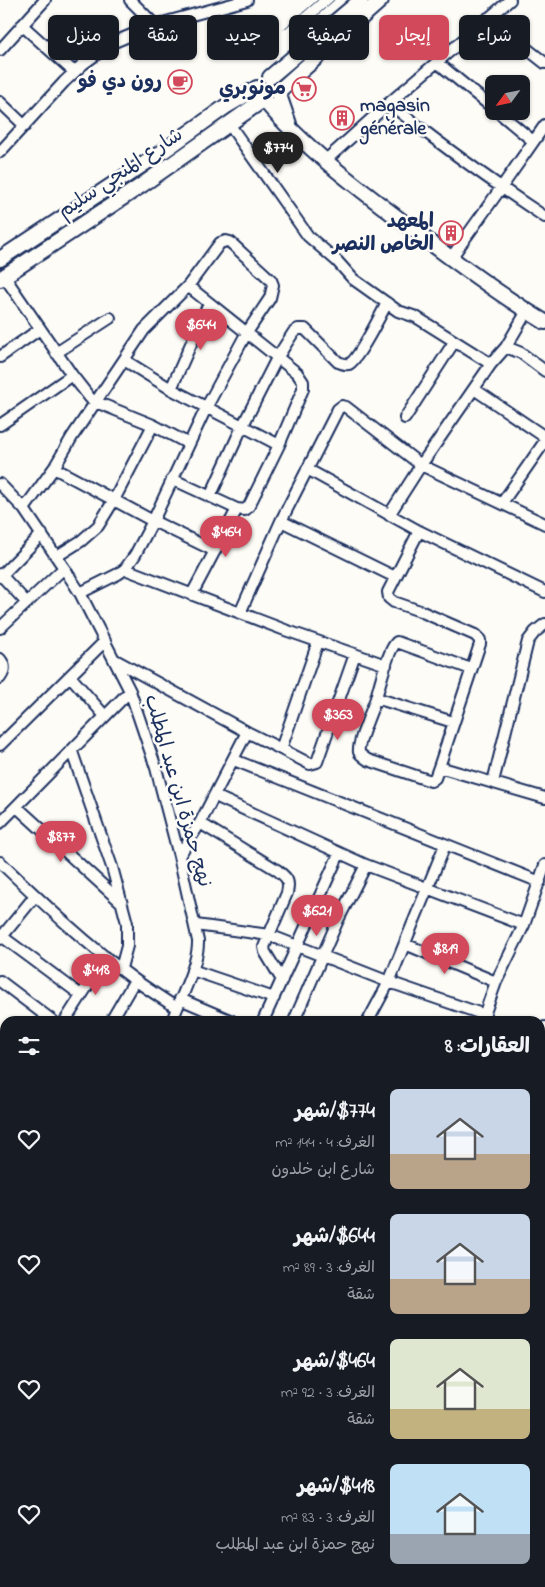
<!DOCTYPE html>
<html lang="ar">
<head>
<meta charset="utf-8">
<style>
	:root { --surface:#171b24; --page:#20242c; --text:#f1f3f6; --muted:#9ea1a6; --accent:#d1495b }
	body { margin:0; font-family:"Indie Flower","Playpen Sans Arabic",sans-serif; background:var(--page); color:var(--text); direction:rtl; height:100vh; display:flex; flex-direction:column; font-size:19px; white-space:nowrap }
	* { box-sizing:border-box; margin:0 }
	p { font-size:16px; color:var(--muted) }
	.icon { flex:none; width:28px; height:28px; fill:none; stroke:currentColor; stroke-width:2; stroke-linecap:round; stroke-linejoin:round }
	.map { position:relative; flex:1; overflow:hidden; direction:ltr }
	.sheet { position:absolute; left:0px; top:1016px; width:545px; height:571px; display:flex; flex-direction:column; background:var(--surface); border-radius:15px 15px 0 0; box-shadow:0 1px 4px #0004; direction:rtl }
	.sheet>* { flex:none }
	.top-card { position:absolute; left:15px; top:15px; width:515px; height:45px; direction:rtl; display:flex; gap:10px }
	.needle { width:32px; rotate:237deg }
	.tools { position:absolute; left:485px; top:75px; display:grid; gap:10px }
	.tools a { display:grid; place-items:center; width:45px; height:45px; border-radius:8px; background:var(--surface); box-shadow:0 1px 4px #0004; font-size:25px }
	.price { position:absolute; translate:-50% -42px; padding:0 11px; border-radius:18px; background:var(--accent); color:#fff; font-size:16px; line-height:32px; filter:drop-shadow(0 1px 2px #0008) }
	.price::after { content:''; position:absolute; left:50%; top:30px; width:15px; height:11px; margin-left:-8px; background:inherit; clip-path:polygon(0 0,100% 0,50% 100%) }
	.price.selected { background:#222; color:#fff }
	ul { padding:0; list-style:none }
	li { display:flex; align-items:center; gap:15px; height:125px; padding:0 15px }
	li span { display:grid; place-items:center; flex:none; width:140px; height:100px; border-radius:8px; color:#555 }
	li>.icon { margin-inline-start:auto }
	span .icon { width:60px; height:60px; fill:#fffc; stroke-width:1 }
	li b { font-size:21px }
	h2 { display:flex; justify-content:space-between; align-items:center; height:60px; padding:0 15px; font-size:21px }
	.tag { padding:0 18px; border-radius:8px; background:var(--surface); box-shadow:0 1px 4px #0004; font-size:18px; line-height:45px }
	.tag.selected { background:var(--accent); color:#fff }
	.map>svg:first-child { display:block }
	.built { fill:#ece3ed }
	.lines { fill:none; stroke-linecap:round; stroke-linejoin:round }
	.street-casing { stroke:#1b2f5e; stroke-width:14 }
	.secondary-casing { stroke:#1b2f5e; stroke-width:18 }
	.street { stroke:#fdfcf7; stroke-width:10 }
	.secondary { stroke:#fdfcf7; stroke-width:14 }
	.tram { stroke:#1b2f5e; stroke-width:1 }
	.labels { text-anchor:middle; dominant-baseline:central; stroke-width:5; stroke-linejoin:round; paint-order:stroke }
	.poi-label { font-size:20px; font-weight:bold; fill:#1b2f5e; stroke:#fdfcf7; text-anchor:end }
	.street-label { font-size:20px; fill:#1b2f5e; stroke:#fdfcf7 }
</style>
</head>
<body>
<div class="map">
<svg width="545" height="1587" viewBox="0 0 545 1587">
	<rect width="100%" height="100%" fill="#fdfcf7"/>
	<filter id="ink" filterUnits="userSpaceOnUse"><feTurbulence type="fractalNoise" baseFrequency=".02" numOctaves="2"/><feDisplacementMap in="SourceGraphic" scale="10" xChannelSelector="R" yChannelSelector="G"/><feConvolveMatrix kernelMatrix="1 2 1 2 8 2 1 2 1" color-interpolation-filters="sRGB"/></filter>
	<g filter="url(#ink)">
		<path class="built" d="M540,1378L545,1379V1557L540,1556Z"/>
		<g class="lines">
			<g class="street-casing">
				<path id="street" d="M130,0L155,25
					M488,18L545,63
					M22,25L74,72
					M0,50L45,0
					M438,63L494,109
					M0,102L25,126
					M389,103C439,144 491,181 545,217
					M497,111L533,141
					M229,124L308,236L337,261L353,279L398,311L416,317L491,364
					M0,152L64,82L83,64L112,43L155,25L247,0
					M326,160L389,103L510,0
					M451,258L501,188L545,125
					M4,276L72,375L90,398L96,402L153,425L189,444
					M506,347L521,353L545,371
					M56,353L110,318
					M0,357L40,329
					M124,360L171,389L279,445
					M171,389L209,303
					M474,389L545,437
					M405,418L454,342
					M0,425L72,375
					M54,468L153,521L215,551
					M307,469L419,531L545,592
					M172,479L237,509L245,510L249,506L279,445L303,389V382L297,373L188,286
					M0,484L24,509L64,568L80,593L130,691L156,768L179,856L198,941C199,963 180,999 172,1021
					M210,497L242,427L277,358L293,333L298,329H305L338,362C342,363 345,365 349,364C358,360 381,314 387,303
					M502,503L545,441
					M24,509L54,468L72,437L136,342L144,330L188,286L220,243L226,241L230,242L271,280L273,285L270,298L246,334L206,408L153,521L135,555L125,569L118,574L80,593
					M389,515L421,465L491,364L506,347L527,311
					M281,521L395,577
					M419,531L388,592L389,598L394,602L420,611L475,635L480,640V644L439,767L545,798
					M57,556L81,541L98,526L114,500L153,425
					M125,569L285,630L386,665
					M0,574L27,603
					M0,577L42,534
					M192,594L237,509
					M240,613L281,521L338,409L342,406L346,407L421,465L545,524
					M0,628L64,568
					M0,659C5,665 5,671 0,678
					M115,660L247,732L200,823L179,856
					M70,676L105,716
					M376,698C373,708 357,743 359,752C360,755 365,758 368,760L431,781L435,778L439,767
					M453,722L376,698C379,687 389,647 397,642L471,669
					M247,732L281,749L318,642
					M0,745L105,641
					M281,749L310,764L317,762L355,654
					M72,752L112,867L127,923V946L121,968
					M234,760L540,882
					M493,782L528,641L535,632L545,624
					M215,796L366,865L524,925
					M17,807L121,902
					M0,823L130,691
					M200,823L277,870C287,878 290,880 287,893L264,947L265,952L282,980
					M0,862C43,903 87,945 135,980C149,990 163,999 177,1008
					M196,925L269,935L389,982L485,1015
					M0,935L81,995
					M0,939L35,896
					M405,944L496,982
					M192,970L274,998
					M0,981L53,1021
					M180,999L232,1021
					M65,1021L106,957
					M111,1021L135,980
					M263,1021L339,854
					M294,1021L338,920L366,865
					M368,1021L389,982L445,845
					M482,1021L496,982L524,925L545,865
					M540,1037L545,1027
					M0,1040L5,1044
					M0,1130L5,1134
					M0,1167L5,1171
					M0,1217L5,1210
					M540,1245L545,1246
					M540,1297L545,1298
					M0,1303L5,1295
					M0,1339L5,1342
					M0,1466L5,1469
					M0,1487L5,1477
					M0,1572L5,1575
					M540,1573L545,1574
					M257,1582L263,1587
					M6,1587L8,1582
					M46,1587L49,1582
					M97,1587L100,1582
					M163,1587L165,1582
					M300,1587L301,1582
					M344,1587L345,1582
					M399,1587L420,1585"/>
			</g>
			<g class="secondary-casing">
				<path id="secondary" d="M270,77L361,0
					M281,89L381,0
					M279,95L289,124
					M265,101C304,148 362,191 411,228C454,261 498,294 545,322
					M0,259L162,152L225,107L257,88
					M0,279L142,185L263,100"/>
			</g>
			<use href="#street" class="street"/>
			<use href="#secondary" class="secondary"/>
			<path class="tram" d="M284,29L318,0
				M292,38L334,0"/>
		</g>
	</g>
	<defs>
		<g id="cafe-ring" transform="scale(1.25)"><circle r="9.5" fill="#fdfcf7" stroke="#d1495b" stroke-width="1.5"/><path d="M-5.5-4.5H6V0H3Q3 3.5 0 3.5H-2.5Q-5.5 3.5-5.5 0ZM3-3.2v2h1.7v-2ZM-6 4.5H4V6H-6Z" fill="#d1495b"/></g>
		<g id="supermarket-ring" transform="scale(1.25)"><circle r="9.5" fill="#fdfcf7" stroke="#d1495b" stroke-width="1.5"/><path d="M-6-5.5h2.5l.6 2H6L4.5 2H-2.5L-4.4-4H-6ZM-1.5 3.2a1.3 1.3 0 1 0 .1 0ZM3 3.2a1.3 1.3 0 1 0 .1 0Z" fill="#d1495b"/></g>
		<g id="building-ring" transform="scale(1.25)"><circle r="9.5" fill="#fdfcf7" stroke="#d1495b" stroke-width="1.5"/><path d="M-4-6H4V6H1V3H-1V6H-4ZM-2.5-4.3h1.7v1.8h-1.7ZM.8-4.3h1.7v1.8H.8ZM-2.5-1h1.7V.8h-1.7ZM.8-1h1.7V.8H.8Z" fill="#d1495b"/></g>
	</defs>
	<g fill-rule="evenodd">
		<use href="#cafe-ring" x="180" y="82"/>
		<use href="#supermarket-ring" x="304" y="89"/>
		<use href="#building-ring" x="342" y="118"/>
		<use href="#building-ring" x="451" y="233"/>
	</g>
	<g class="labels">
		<g class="poi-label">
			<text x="162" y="82">رون دي فو</text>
			<text x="286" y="89">مونوبري</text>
			<text x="360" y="106" text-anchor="start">magasin<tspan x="360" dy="23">générale</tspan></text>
			<text x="434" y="222">المعهد<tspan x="434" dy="23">الخاص النصر</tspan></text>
		</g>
		<g class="street-label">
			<text transform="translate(121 174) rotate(-34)">شارع المنجي سليم</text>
			<text transform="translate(177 791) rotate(74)">نهج حمزة ابن عبد المطلب</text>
		</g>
	</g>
</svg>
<div class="tools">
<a><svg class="needle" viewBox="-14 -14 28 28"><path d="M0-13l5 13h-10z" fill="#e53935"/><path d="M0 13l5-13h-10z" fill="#9ea1a6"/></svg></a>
</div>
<b class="price selected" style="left:278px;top:174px">$774</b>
<b class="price" style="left:201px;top:351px">$644</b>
<b class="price" style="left:226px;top:558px">$464</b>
<b class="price" style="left:338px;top:741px">$363</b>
<b class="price" style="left:61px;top:863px">$877</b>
<b class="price" style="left:317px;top:937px">$621</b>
<b class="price" style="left:445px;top:975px">$819</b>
<b class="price" style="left:96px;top:996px">$418</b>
<div class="top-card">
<a class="tag">شراء</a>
<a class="tag selected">إيجار</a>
<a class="tag">تصفية</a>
<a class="tag">جديد</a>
<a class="tag">شقة</a>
<a class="tag">منزل</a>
</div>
<section class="sheet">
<h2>العقارات: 8<svg class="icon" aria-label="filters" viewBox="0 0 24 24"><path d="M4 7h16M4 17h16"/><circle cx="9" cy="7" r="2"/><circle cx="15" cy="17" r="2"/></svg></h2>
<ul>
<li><span style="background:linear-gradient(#c9d6e8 65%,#b9a48a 0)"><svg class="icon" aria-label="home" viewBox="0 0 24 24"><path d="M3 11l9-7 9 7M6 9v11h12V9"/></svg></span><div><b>$774/شهر</b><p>الغرف: 4 · 144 m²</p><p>شارع ابن خلدون</p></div><svg class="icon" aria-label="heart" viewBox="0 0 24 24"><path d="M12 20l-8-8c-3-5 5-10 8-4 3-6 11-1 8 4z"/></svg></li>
<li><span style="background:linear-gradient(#c9d6e8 65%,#b9a48a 0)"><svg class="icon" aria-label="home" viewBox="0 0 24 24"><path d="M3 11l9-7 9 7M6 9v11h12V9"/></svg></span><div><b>$644/شهر</b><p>الغرف: 3 · 89 m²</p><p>شقة</p></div><svg class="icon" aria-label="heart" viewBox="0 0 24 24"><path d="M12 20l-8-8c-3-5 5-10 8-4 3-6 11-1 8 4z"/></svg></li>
<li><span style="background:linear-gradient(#dfe7d0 70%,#c2b280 0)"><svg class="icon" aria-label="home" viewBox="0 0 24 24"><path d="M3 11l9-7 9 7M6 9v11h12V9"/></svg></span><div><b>$464/شهر</b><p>الغرف: 3 · 92 m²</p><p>شقة</p></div><svg class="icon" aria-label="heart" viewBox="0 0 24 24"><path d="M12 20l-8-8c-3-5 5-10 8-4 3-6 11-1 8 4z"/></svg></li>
<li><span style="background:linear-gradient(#bfe0f5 70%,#9aa5b1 0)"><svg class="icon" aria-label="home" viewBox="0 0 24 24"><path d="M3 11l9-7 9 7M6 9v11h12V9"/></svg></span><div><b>$418/شهر</b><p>الغرف: 3 · 83 m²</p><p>نهج حمزة ابن عبد المطلب</p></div><svg class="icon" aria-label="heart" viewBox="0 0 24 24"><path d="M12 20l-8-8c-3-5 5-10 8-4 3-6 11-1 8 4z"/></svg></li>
</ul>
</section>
</div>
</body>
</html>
